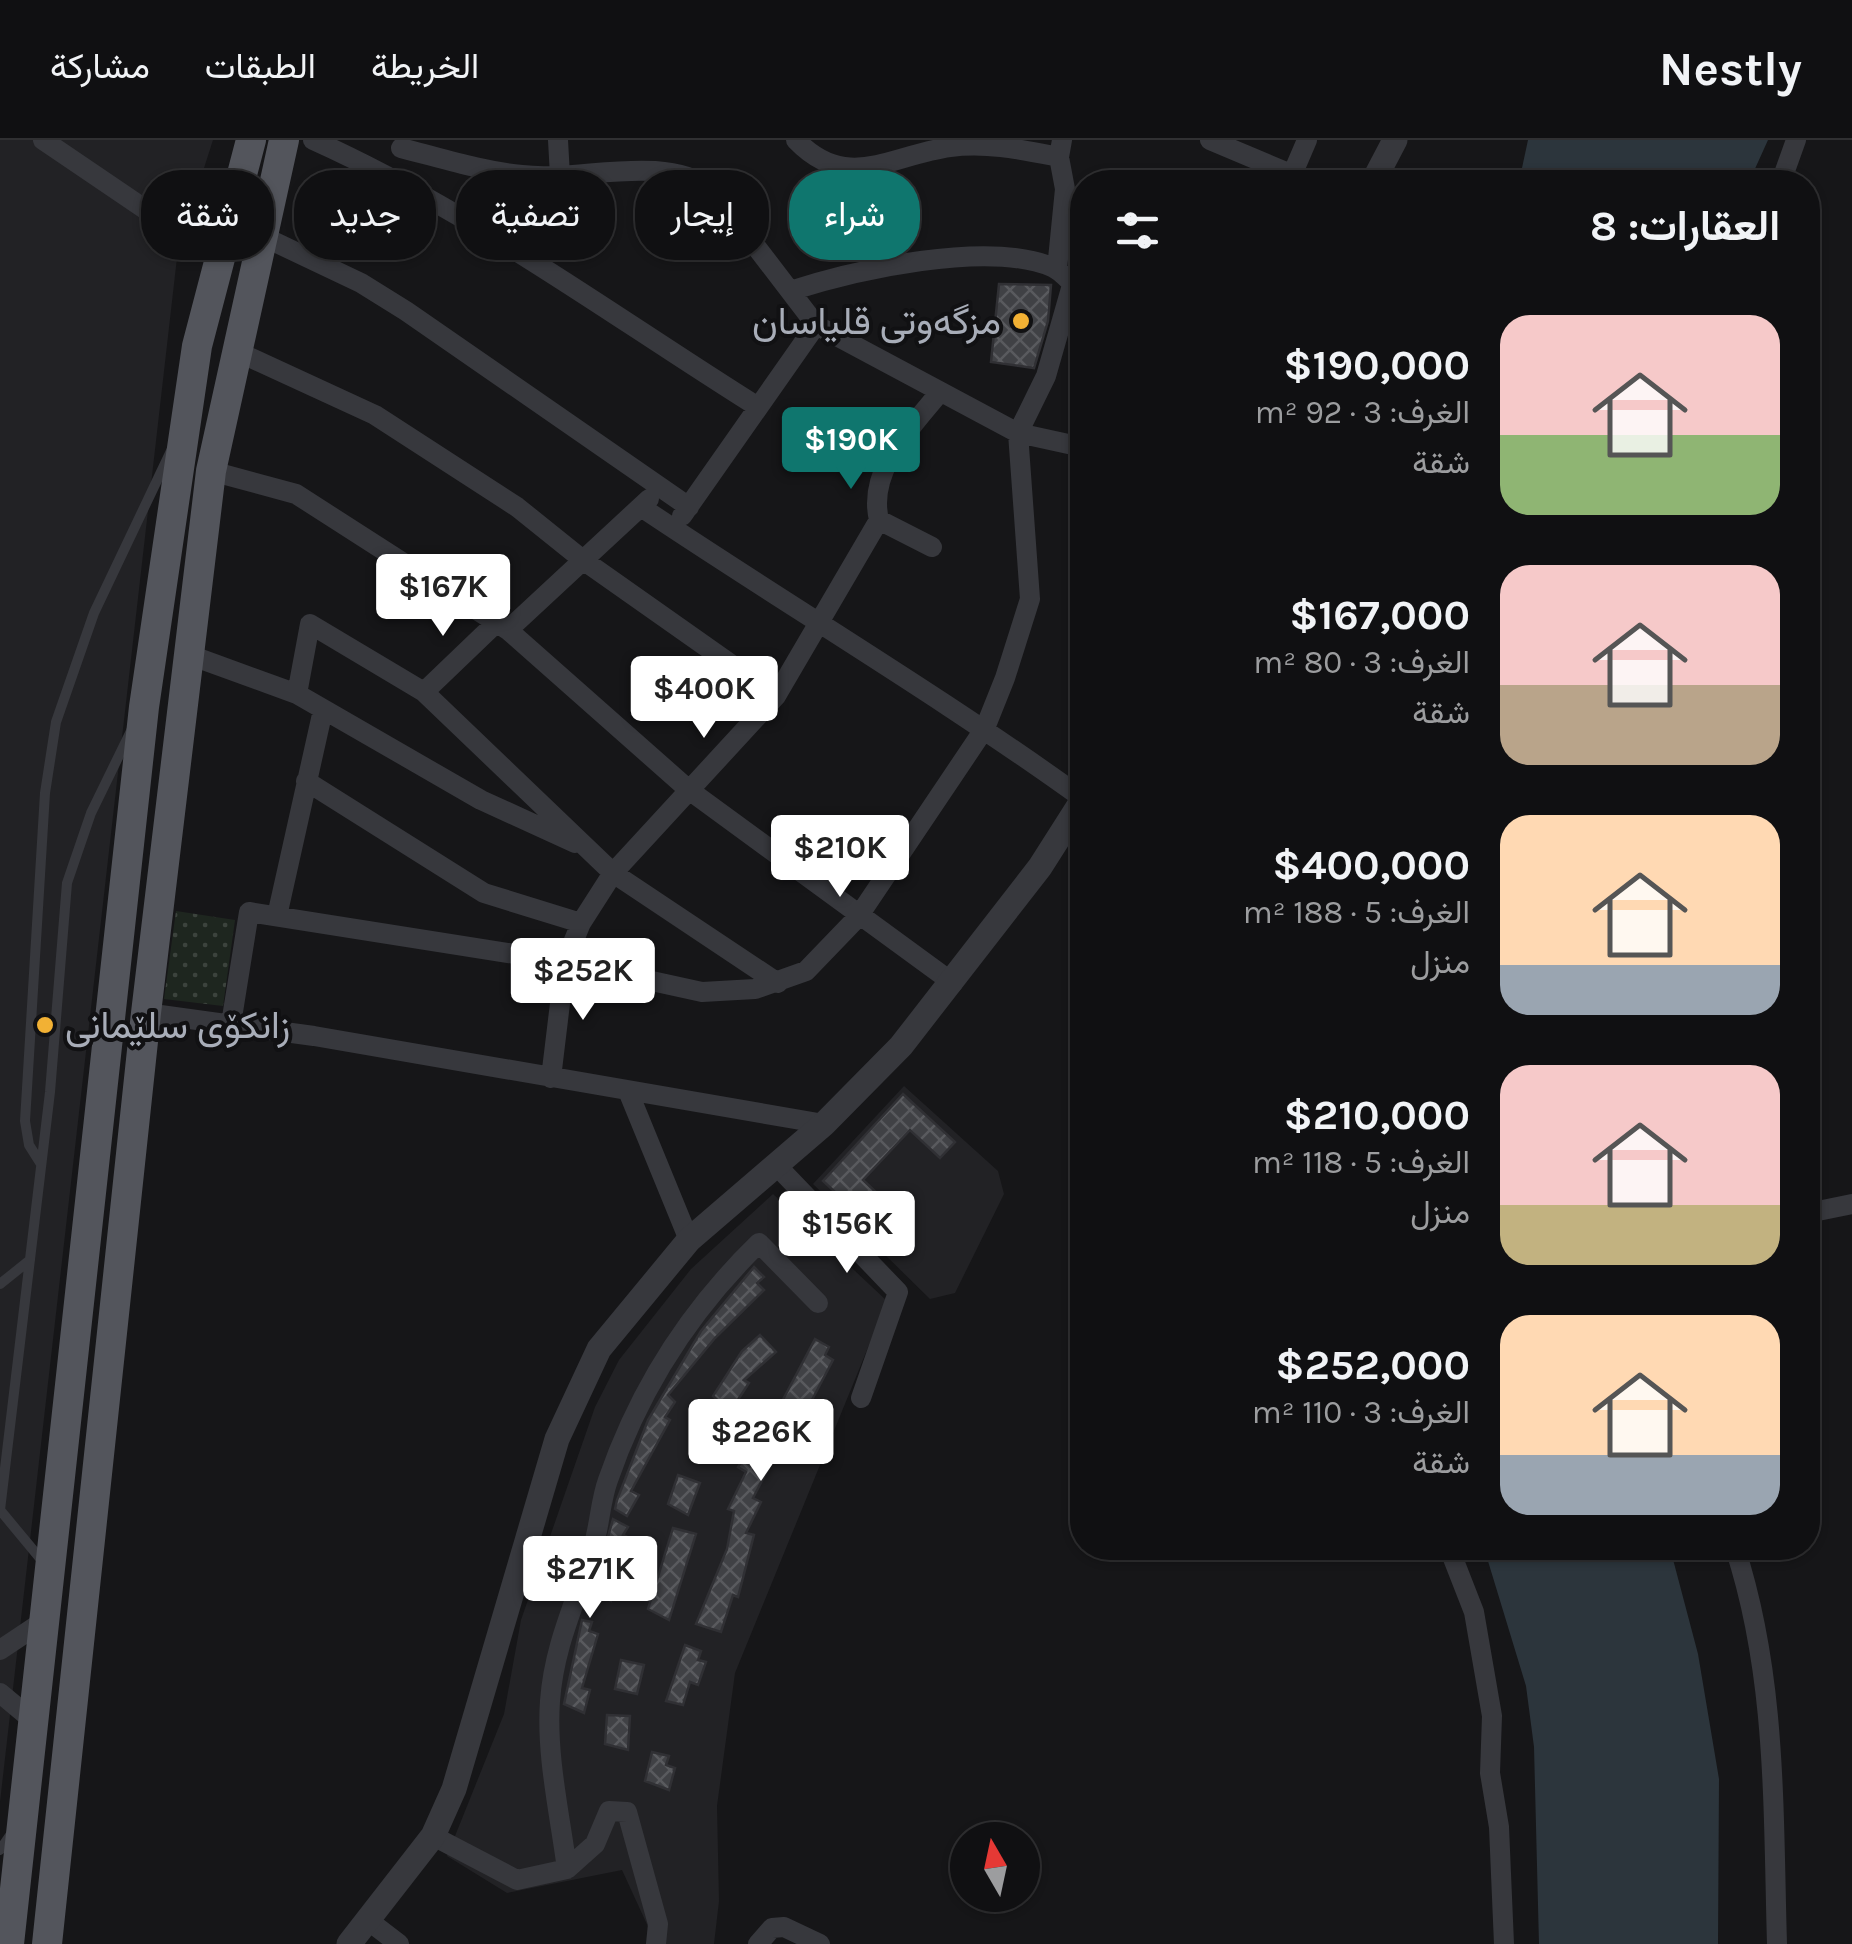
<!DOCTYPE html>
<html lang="ar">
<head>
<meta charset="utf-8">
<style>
	:root { --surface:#101012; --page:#1e1e20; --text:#f1f3f6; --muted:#9c9d9f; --line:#303032; --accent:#0f766e }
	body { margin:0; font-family:Karla,Vazirmatn,sans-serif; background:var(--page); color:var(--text); direction:rtl; height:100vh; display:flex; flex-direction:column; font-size:38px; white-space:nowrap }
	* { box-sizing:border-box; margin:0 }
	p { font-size:32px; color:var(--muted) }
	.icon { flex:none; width:55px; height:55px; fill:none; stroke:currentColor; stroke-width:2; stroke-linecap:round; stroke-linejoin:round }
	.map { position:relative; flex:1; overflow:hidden; direction:ltr }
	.side { position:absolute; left:1070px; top:30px; width:750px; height:1390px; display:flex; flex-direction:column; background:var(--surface); border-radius:40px; box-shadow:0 2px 8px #0004,0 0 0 2px var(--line); direction:rtl }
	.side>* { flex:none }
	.banner { position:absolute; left:30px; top:30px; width:890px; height:90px; direction:rtl; display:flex; gap:20px }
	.needle { width:65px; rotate:351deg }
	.controls { position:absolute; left:950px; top:1682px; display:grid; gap:20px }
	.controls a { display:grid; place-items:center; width:90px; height:90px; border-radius:50%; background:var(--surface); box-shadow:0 2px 8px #0004,0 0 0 2px var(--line); font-size:50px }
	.price { position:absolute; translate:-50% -85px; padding:0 22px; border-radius:10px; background:#fff; color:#222; font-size:32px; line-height:65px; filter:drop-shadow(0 2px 5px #0008) }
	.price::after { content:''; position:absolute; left:50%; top:60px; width:30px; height:22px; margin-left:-15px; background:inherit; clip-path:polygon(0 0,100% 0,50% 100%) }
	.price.active { background:var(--accent); color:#fff }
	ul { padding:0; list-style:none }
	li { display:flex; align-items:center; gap:30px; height:250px; padding:0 40px }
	li span { display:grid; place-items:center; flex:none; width:280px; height:200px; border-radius:30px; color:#555 }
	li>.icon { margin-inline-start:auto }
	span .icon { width:120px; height:120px; fill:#fffc; stroke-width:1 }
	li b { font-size:42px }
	h2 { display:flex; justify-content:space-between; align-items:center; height:120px; padding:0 40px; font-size:42px }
	.chip { padding:0 35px; border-radius:40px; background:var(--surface); box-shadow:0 2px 8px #0004,0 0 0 2px var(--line); font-size:35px; line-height:90px }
	.chip.active { background:var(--accent); color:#fff }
	header { display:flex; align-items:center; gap:60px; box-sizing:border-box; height:140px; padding:0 50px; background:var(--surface); border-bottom:2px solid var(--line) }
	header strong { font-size:48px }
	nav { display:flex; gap:55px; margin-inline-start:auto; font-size:35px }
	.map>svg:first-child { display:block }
	.built { fill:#222225 }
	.grass { fill:url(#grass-dots) }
	.water { fill:#2c353c }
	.building { fill:url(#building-cross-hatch); stroke:#303034; stroke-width:2.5 }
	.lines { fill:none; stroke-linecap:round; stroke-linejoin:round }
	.service { stroke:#37383d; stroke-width:10 }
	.minor { stroke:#37383d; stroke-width:20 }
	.tertiary { stroke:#37383d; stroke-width:25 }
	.primary { stroke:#53555c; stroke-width:30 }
	.poi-dot { fill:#f2b134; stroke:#111113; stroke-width:4 }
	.labels { text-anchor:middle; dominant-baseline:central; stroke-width:8; stroke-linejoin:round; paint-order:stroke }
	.poi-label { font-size:38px; fill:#a8adb8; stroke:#111113; text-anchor:end }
</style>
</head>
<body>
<header>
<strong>Nestly</strong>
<nav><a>الخريطة</a><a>الطبقات</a><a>مشاركة</a></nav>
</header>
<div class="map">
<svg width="1852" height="1804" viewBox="0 0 1852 1804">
	<defs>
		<pattern id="grass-dots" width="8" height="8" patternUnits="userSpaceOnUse" patternTransform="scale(2.5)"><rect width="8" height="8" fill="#1e261f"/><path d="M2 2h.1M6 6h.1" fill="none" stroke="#3c433d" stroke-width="1.8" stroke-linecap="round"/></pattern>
		<pattern id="building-cross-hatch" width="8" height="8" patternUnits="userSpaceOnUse" patternTransform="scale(2.5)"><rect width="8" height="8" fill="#404145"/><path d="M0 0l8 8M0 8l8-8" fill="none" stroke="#595a5e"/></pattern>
	</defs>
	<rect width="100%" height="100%" fill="#161618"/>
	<path class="built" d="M0,0H213L178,109L0,1662Z
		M904,946L998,1031L1004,1054L955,1153L930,1159L813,1044Z
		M773,1054L887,1161L735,1533L717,1666L719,1761L714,1804H656L622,1730L507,1753L447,1716L504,1574L521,1480L595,1267L619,1220L691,1129Z"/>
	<path class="grass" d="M176,771L235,780L223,866L164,859Z"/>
	<path class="water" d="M1528,0H1768L1749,42H1519Z
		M1484,1408H1670L1698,1514L1719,1639L1718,1804H1539L1534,1607L1526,1546Z"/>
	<path class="building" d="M999,144L1051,145L1048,181L1034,228L991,222Z
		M903,954L955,1002L940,1018L910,990L863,1040L894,1069L875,1089L823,1041Z
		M754,1127L764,1137L757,1143L764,1150L715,1198L668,1255L675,1262L665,1277L670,1280L631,1351L639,1355L627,1376L615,1369L617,1360L648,1280L701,1191Z
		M760,1195L776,1212L744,1240L749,1243L730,1272L713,1256L742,1211Z
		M815,1199L829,1207L825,1215L833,1220L785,1311L779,1308L753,1358L761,1362L746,1393L754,1395L738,1457L733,1455L721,1492L696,1484L727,1409L734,1371L728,1369L746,1332L738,1327L753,1302L759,1305Z
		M678,1335L700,1343L688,1375L668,1364Z
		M613,1379L628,1387L623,1395L632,1399L612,1436L620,1439L611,1461L593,1450Z
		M673,1388L696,1394L669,1480L648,1469Z
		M582,1480L592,1482L589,1491L598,1494L582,1548L590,1550L584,1573L564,1564Z
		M685,1505L701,1511L698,1520L706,1522L698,1545L690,1542L683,1565L666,1561Z
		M621,1520L644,1525L637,1554L615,1549Z
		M607,1575L630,1576L628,1610L605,1604Z
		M652,1612L669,1616L666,1625L675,1628L669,1650L645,1641Z"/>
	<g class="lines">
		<path class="service" d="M41,1024L29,1005L25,981L45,653L56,582L94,473L171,311
			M0,1144L30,1120
			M0,1370L50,952L67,743L91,673L132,589
			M0,1370L44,1423
			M0,1710L11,1694"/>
		<path class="minor" d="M43,0L217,118
			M313,0C471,71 611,175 758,267
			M558,0L560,36
			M796,0C847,53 891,15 950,7C987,2 1023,10 1059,17
			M1210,0L1293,35
			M401,8C441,18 481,31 522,35C581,42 661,13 712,49L816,185L1018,293L1046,236L1072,145
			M1289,42L1307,0
			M1781,42L1796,0
			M260,95L361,143L406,171L689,367
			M1057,129L1065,49L1059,17L1062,0
			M790,151C855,130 987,100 1052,127C1064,132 1071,145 1082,151
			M238,212L375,275L517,367L583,420L776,556
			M211,331L296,354L508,490L689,650L953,843
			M641,367C787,465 939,555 1082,658
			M682,376L816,185
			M879,380L932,407
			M508,490L649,359
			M187,514L297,554L481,660L575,703
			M424,552L497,482
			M297,554L310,484L424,552L613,733L778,843
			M306,641L484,753L581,783
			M277,776L323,570
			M146,873L314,896L824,984
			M231,884L249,772L565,822L702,852L755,849L806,831L858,777L985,588L1005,538L1030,459L1018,293L1082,307
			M551,938L565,822L581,783L613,733L776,556L879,380C867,330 911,288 940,252
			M628,951L689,1100
			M777,1026L898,1152L861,1258
			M1808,1073L1852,1064
			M1449,1408L1474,1472L1492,1576L1490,1633L1499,1687L1504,1804
			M1735,1408C1777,1537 1773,1670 1777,1804
			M0,1510L45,1480
			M0,1553L36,1583
			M433,1696L517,1740L567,1729C560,1675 546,1615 550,1561C554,1504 577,1460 593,1407C600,1385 600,1362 608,1340C639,1250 691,1169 759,1103L818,1163
			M567,1729L595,1704L609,1671L627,1672L658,1784L656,1804
			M369,1781L399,1804
			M758,1804L772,1788L784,1787L820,1804"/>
		<path class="tertiary" d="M1373,42L1395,0
			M349,1804L433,1696L454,1649L557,1299L599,1209L689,1100L824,984L901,906L1040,727L1082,661"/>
		<path class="primary" d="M9,1804L144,567L197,206L251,0
			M47,1804L146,873L211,331L284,0"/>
	</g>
	<g class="poi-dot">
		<circle cx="1021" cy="181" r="10"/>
		<circle cx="45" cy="885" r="10"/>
	</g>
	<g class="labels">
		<g class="poi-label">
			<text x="1001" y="181">مزگەوتی قلیاسان</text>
			<text x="65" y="885" text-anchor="start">زانکۆی سلێمانی</text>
		</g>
	</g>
</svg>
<div class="controls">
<a><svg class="needle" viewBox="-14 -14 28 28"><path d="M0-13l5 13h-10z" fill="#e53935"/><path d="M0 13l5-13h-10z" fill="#9c9d9f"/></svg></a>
</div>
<b class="price active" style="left:851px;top:352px">$190K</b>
<b class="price" style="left:443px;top:499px">$167K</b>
<b class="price" style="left:704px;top:601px">$400K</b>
<b class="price" style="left:840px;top:760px">$210K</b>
<b class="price" style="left:583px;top:883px">$252K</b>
<b class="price" style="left:847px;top:1136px">$156K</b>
<b class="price" style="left:761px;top:1344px">$226K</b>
<b class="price" style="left:590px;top:1481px">$271K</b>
<div class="banner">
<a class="chip active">شراء</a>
<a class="chip">إيجار</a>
<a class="chip">تصفية</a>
<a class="chip">جديد</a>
<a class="chip">شقة</a>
</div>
<section class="side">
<h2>العقارات: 8<svg class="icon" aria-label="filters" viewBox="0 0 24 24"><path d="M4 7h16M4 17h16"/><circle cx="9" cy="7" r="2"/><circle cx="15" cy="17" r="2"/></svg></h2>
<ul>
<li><span style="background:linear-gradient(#f6c9c9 60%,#8fb573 0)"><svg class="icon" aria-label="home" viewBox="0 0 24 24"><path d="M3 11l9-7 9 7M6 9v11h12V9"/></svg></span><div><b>$190,000</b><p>الغرف: 3 · 92 m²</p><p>شقة</p></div></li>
<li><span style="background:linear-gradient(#f6c9c9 60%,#b9a48a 0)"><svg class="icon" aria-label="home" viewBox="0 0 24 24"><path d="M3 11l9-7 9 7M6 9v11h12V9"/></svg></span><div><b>$167,000</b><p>الغرف: 3 · 80 m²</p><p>شقة</p></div></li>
<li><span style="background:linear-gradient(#ffd9b3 75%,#9aa5b1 0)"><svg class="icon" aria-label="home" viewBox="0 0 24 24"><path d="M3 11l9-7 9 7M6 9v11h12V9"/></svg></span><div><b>$400,000</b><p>الغرف: 5 · 188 m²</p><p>منزل</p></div></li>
<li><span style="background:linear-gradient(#f6c9c9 70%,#c2b280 0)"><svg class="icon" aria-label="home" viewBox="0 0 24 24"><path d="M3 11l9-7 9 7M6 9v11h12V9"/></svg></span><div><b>$210,000</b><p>الغرف: 5 · 118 m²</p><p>منزل</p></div></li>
<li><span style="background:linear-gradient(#ffd9b3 70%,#9aa5b1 0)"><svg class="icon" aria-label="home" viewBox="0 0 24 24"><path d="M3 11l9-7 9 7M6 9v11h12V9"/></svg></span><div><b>$252,000</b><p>الغرف: 3 · 110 m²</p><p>شقة</p></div></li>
</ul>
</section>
</div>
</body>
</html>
